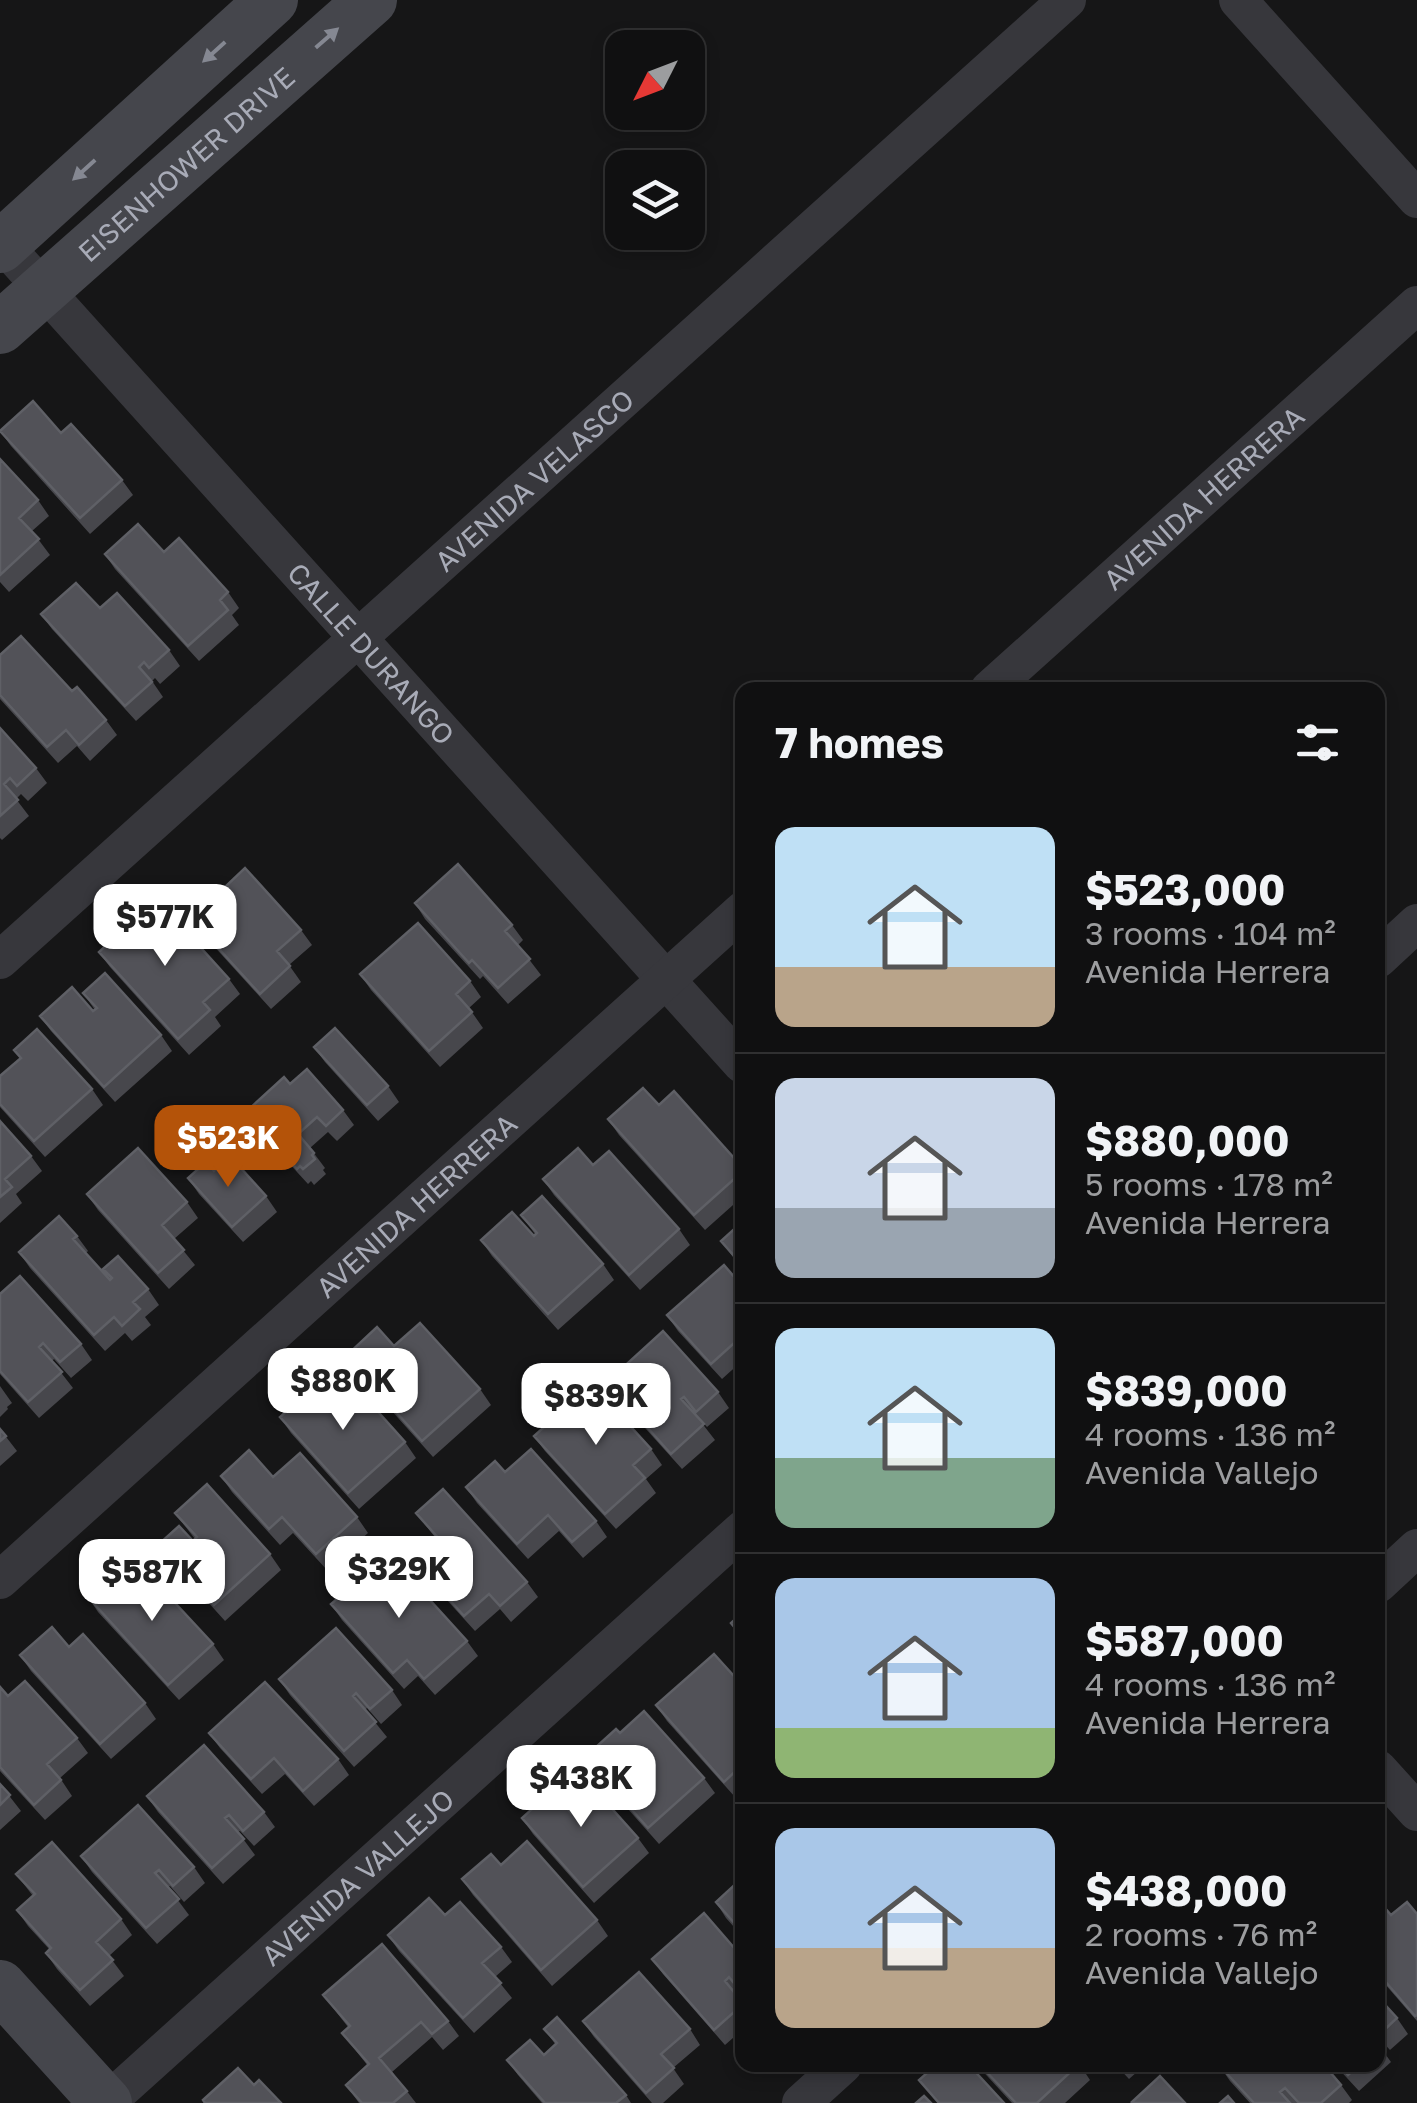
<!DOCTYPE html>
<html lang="en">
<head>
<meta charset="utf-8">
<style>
	:root { --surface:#101011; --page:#19191a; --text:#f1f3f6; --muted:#9c9d9f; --line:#303031; --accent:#b45309 }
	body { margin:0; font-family:"Golos Text",sans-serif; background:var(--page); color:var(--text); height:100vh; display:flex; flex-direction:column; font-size:38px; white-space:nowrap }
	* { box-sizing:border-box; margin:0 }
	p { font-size:32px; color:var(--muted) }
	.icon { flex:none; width:55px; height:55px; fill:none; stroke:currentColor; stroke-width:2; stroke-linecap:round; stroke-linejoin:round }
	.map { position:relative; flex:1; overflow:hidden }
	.details { position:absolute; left:735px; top:682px; width:650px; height:1390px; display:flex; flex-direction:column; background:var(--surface); border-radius:20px; box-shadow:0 5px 15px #0003,0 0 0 2px var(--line) }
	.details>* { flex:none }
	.needle { width:65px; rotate:228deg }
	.fabs { position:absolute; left:605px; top:30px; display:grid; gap:20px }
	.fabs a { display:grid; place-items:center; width:100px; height:100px; border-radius:20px; background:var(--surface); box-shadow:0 5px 15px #0003,0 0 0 2px var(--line); font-size:50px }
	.price { position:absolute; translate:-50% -85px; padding:0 22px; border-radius:20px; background:#fff; color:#222; font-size:32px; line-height:65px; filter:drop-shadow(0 2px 5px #0008) }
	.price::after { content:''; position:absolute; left:50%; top:60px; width:30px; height:22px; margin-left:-15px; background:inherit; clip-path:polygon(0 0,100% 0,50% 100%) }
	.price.selected { background:var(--accent); color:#fff }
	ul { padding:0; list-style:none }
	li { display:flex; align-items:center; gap:30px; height:250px; padding:0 40px }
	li+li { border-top:2px solid var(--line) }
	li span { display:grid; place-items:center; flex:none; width:280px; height:200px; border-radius:20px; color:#555 }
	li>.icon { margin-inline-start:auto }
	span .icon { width:120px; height:120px; fill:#fffc; stroke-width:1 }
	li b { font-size:42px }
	h2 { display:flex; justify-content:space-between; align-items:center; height:120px; padding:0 40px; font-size:42px }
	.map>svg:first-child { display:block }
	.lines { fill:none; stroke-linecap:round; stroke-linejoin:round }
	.street { stroke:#37373c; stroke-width:38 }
	.secondary { stroke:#45464c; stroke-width:52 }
	.wall { fill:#47474c }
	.building { fill:#525258; stroke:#5f6066; stroke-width:2.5 }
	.oneway { fill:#858892 }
	.labels { text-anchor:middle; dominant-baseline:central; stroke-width:8; stroke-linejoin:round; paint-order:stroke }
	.street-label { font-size:28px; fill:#a8abb7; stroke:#111112 }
</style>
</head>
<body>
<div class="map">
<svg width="1417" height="2103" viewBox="0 0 1417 2103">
	<rect width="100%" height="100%" fill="#161617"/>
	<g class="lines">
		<g class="street">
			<path d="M1238,0L1417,199"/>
			<path id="s1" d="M0,241L742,1064"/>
			<path id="s2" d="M989,690L1417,305"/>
			<path d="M1378,959L1417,923"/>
			<path id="s3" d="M0,960L1067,0"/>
			<path id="s4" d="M0,1580L742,911"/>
			<path d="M1378,1584L1417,1548"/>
			<path d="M1378,1769L1417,1812"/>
			<path id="s5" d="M106,2103L742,1530"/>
			<path d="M801,2103L843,2065"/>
		</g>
		<g class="secondary">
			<path d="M0,247L272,0"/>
			<path id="s6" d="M0,328L371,0"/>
			<path d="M0,1986L106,2103"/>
		</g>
	</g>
	<path class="wall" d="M0,431L61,433L122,480L133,495L90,534L11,446Z
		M0,459L38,500L49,516L32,531L50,555L9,592L0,582Z
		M164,552L228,592L239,608L232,615L239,625L199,661L115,569L105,554Z
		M100,608L169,650L180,666L160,684L155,678L152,681L163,697L136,721L52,629L41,614Z
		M0,655L72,691L106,720L117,735L90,761L77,746L58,763L0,699Z
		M0,728L36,768L47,783L28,801L21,794L16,799L29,816L2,840L0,838Z
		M226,886L301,930L312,945L289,965L301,982L271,1009L211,943L200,928L234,897Z
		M415,903L512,925L523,940L518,945L541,975L508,1004L483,976L480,979L425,919Z
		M137,929L229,979L240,994L215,1017L221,1026L189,1055L110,967L99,952Z
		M360,974L470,981L481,997L469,1008L483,1028L440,1067L371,990Z
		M83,993L161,1035L172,1051L115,1102L51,1031L40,1016L93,1011L95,1010Z
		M314,1047L388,1086L399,1102L378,1121L325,1062Z
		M14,1050L92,1089L103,1105L45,1157L0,1107V1076L20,1058Z
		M290,1084L343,1110L354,1125L337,1141L328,1132L310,1148L325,1168L323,1170L326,1174L314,1185L311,1181L308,1184L275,1148L266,1156L247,1131L257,1123L248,1110Z
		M659,1105L742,1167V1197L705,1230L619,1135L608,1119Z
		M0,1121L31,1156L42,1171L16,1194L22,1203L0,1223Z
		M593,1165L679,1229L690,1245L640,1290L554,1195L543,1179Z
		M214,1171L266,1196L277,1212L243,1242L199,1194L188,1178Z
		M87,1194L187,1202L198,1218L174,1239L195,1265L169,1289L98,1210Z
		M521,1215L603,1264L614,1280L558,1330L492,1256L481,1240L534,1236L535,1234Z
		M742,1222V1269L721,1241Z
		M77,1236L88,1251L86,1253L110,1280L103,1269L148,1289L159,1305L145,1317L151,1325L132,1341L125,1333L105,1351L30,1268L19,1252Z
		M742,1286V1361L722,1379L678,1331L667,1315Z
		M0,1294L81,1344L92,1360L71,1378L54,1359L52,1361L73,1388L39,1418L0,1374Z
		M394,1346L480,1389L491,1405L433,1457L356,1371L346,1356Z
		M607,1382L718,1392L729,1408L707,1427L694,1413L715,1440L682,1469L618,1398Z
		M0,1386L12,1403L7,1407L8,1409L0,1417Z
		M337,1400L405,1442L416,1458L359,1509L291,1433L280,1417Z
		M0,1429L17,1451L0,1466Z
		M534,1436L651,1449L662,1465L646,1479L656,1493L616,1529L545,1451Z
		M505,1472L596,1521L607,1537L583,1558L559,1531L528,1559L477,1503L466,1487Z
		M221,1476L273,1477L357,1517L368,1533L327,1570L293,1533L280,1545L232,1492Z
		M175,1513L270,1554L281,1570L225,1621L169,1559L159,1544L193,1541L195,1539Z
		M416,1513L527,1582L538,1597L511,1622L500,1609L475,1631L426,1577L416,1562L438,1541Z
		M137,1588L213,1644L224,1660L179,1700L98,1612L88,1597Z
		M354,1589L467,1641L478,1656L435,1695L418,1676L404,1689L342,1620L331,1604Z
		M69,1647L145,1703L156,1719L111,1759L31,1671L20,1655Z
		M279,1679L392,1690L402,1705L381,1724L367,1708L365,1710L387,1737L354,1767L290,1695Z
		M742,1685V1790L735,1797L667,1721L656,1705Z
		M0,1687L8,1696L77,1738L88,1753L60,1778L72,1796L45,1820L0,1771Z
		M209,1733L338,1759L349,1775L314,1806L285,1774L262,1794L220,1748Z
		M585,1757L704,1778L715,1793L659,1844L596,1773Z
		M0,1784L21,1811L0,1830Z
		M562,1793L638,1838L649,1853L594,1903L533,1834L522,1818L571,1813L574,1810Z
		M147,1796L264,1812L275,1827L254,1846L240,1831L238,1832L255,1855L223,1884L158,1812Z
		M81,1856L194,1867L205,1883L184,1902L170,1886L168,1887L189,1915L157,1944L92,1872Z
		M501,1865L597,1920L608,1936L552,1986L473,1895L462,1879Z
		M16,1874L121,1919L132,1935L109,1956L124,1976L90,2006L57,1969L46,1953L50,1950L28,1926L17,1910L33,1896Z
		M742,1878V1936L726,1918L716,1902Z
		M1378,1900L1391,1915L1417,1914V2021L1378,1976Z
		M445,1915L501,1947L512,1962L495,1977L512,1998L474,2033L399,1951L388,1935Z
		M742,1957V1996L740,1993L737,1995L742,2002V2030L725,2045L663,1974L652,1959Z
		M323,1995L448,2021L459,2036L443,2050L432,2037L392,2072L416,2103H359L346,2085L368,2066L342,2033L348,2027Z
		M1378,1997L1397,2018L1408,2034L1390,2050L1378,2037Z
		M583,2021L690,2029L700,2045L673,2068L684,2084L663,2103H652L594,2037Z
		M544,2029L626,2095L631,2103H542L518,2075L507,2060L544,2055L556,2045Z
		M1378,2044L1391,2062L1359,2091L1335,2065H1378Z
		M977,2065H1080L1090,2080L1065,2103H1012Z
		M1116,2065H1145L1129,2079Z
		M1219,2065L1341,2085L1352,2100L1349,2103H1250L1230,2081Z"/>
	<path class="building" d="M33,401L61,433L71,424L122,480L80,518L0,431Z
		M0,459L38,500L19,518L39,539L0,575Z
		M138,524L164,552L179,538L228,592L220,600L228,610L188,646L105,554Z
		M76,583L100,608L117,593L169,650L149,668L144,662L139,667L152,682L125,706L41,614Z
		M21,636L72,691L77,687L106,720L79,745L66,730L47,747L0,695V655Z
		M0,728L36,768L17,786L10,778L4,784L18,800L0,816Z
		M458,864L512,925L505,931L530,959L498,988L472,960L469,963L415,903Z
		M245,868L301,930L277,951L290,966L260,994L200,928L235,896L226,886Z
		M153,904L163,906L229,979L203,1002L210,1010L178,1039L99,952L131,922L137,929L139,918Z
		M418,923L470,981L456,994L472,1012L429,1051L360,974Z
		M105,973L161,1035L104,1087L40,1016L72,987L93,1011L97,1008L83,993Z
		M335,1028L388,1086L367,1105L314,1047Z
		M37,1029L92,1089L34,1141L0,1104V1076L21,1058L14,1050Z
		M307,1069L343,1110L326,1126L317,1117L298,1134L314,1153L312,1155L315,1159L303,1169L300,1166L297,1169L264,1133L256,1140L247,1131L258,1121L248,1110L284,1077L290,1084Z
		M643,1088L659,1105L674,1091L742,1167V1172L694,1215L608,1119Z
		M0,1121L31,1156L5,1179L12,1187L0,1197Z
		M138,1148L187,1202L162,1225L184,1250L158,1273L87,1194Z
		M578,1148L593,1165L609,1151L679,1229L629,1275L543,1179Z
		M230,1156L266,1196L232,1227L188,1178L206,1162L214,1171Z
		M542,1196L603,1264L548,1314L481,1240L512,1212L534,1236L537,1233L521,1215Z
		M59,1216L77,1236L73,1239L110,1280L112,1278L103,1269L118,1256L148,1289L133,1302L140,1309L122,1326L114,1317L94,1335L19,1252Z
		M742,1222V1265L721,1241Z
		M724,1265L742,1286V1354L733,1344L711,1364L667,1315Z
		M20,1276L81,1344L60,1362L43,1343L39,1347L62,1372L28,1402L0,1371V1294Z
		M420,1323L480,1389L422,1441L346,1356L377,1327L394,1346Z
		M663,1331L718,1392L696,1412L684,1397L681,1399L704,1424L671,1454L607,1382Z
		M320,1381L337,1400L354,1385L405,1442L348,1493L280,1417Z
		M592,1384L651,1449L633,1465L645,1478L605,1514L534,1436Z
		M0,1429L6,1436L0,1441Z
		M531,1449L596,1521L572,1542L548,1515L517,1544L466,1487L495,1461L505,1472Z
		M249,1450L273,1477L300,1453L357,1517L316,1554L282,1517L269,1529L221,1476Z
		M207,1484L270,1554L214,1605L159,1544L179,1526L193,1541L197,1537L175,1513Z
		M443,1489L527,1582L500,1606L489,1594L464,1616L416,1562L440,1540L416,1513Z
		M390,1556L467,1641L424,1679L407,1660L393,1673L331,1604L352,1586L354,1589Z
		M119,1569L137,1588L150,1576L213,1644L168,1685L88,1597Z
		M742,1613V1636L731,1623Z
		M52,1627L69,1647L83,1634L145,1703L100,1744L20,1655Z
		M336,1628L392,1690L370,1709L356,1693L353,1696L376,1722L344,1751L279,1679Z
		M714,1654L742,1685V1706L741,1708L742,1710V1765L724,1782L656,1705Z
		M25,1681L77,1738L47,1764L61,1780L34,1805L0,1767V1687L8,1696Z
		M265,1682L338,1759L303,1791L274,1758L251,1779L209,1733Z
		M644,1711L704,1778L648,1828L585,1757L616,1729L620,1733Z
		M204,1745L264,1812L243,1831L229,1815L225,1818L244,1839L212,1868L147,1796Z
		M582,1775L638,1838L583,1887L522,1818L552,1791L571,1813L575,1809L562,1793Z
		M0,1784L10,1795L0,1805Z
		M138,1805L194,1867L173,1886L159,1870L155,1873L179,1899L146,1928L81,1856Z
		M527,1841L597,1920L541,1970L462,1879L491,1854L501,1865Z
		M52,1842L121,1919L96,1942L113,1960L80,1990L46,1953L51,1948L17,1910L35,1894L16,1874Z
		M742,1878V1932L716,1902Z
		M429,1898L445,1915L460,1902L501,1947L482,1963L501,1983L463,2018L388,1935Z
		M1378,1900L1391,1915L1407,1902L1417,1914V2015L1415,2016L1378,1973Z
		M704,1913L742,1957V1993L729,1977L725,1981L742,2002V2005L714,2030L652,1959Z
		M382,1944L448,2021L432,2034L421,2022L379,2058L407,2091L393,2103H362L346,2085L369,2064L342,2033L350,2026L323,1995Z
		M639,1972L690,2029L661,2054L674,2068L646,2093L583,2021Z
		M1378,1997L1397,2018L1379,2035L1378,2033Z
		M557,2017L626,2095L616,2103H545L507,2060L530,2040L544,2055L557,2043L544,2029Z
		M936,2065H969L1004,2103H939L919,2080Z
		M980,2065H1078L1037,2103H1016Z
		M1219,2065H1324L1341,2085L1321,2103H1299L1285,2088L1280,2092L1290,2103H1254Z
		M1339,2065H1359L1348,2075Z
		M238,2068L254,2085L259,2080L281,2103H205L203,2100Z
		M1160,2076L1185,2103H1134L1132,2102Z
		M924,2096L931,2103H916Z
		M1228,2096L1234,2103H1220Z"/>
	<defs><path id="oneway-solid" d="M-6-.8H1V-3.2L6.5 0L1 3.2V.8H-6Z" transform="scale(2.5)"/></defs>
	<g class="oneway">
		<use href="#oneway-solid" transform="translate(327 38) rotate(-41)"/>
		<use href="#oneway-solid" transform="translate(214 52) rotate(138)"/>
		<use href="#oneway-solid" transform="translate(84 170) rotate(138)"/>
	</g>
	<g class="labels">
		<g class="street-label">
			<text stroke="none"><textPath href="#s6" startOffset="248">EISENHOWER DRIVE</textPath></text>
			<text stroke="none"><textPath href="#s3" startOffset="718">AVENIDA VELASCO</textPath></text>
			<text stroke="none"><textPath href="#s2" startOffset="288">AVENIDA HERRERA</textPath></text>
			<text stroke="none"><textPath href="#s1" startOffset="555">CALLE DURANGO</textPath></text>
			<text stroke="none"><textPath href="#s4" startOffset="560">AVENIDA HERRERA</textPath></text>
			<text stroke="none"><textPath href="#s5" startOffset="338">AVENIDA VALLEJO</textPath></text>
		</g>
	</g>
</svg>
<div class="fabs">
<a><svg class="needle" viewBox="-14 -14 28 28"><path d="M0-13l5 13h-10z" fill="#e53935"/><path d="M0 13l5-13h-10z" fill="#9c9d9f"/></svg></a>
<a><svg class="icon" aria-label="layers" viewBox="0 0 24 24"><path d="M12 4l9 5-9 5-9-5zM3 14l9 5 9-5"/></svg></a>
</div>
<b class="price" style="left:165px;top:969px">$577K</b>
<b class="price selected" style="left:228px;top:1190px">$523K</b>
<b class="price" style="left:343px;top:1433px">$880K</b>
<b class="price" style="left:596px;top:1448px">$839K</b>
<b class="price" style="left:399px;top:1621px">$329K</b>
<b class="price" style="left:152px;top:1624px">$587K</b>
<b class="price" style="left:581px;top:1830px">$438K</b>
<section class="details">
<h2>7 homes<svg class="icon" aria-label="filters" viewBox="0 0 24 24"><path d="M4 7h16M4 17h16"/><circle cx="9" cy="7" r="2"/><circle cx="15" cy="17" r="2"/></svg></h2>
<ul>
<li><span style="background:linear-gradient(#bfe0f5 70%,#b9a48a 0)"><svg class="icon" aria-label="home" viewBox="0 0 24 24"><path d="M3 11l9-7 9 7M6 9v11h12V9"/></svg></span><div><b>$523,000</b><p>3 rooms · 104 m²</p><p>Avenida Herrera</p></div></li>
<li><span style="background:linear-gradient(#c9d6e8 65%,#9aa5b1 0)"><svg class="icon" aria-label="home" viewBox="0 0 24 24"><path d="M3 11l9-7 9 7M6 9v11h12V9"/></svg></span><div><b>$880,000</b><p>5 rooms · 178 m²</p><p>Avenida Herrera</p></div></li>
<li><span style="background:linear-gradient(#bfe0f5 65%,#7fa58c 0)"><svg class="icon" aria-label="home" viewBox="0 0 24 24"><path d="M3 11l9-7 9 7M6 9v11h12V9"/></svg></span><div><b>$839,000</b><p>4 rooms · 136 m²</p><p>Avenida Vallejo</p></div></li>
<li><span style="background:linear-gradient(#a9c7e8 75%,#8fb573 0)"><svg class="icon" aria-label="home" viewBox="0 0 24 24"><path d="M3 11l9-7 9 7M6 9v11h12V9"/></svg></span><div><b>$587,000</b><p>4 rooms · 136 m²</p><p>Avenida Herrera</p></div></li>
<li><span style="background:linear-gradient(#a9c7e8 60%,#b9a48a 0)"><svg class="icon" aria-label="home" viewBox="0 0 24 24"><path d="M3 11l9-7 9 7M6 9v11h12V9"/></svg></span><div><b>$438,000</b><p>2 rooms · 76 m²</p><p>Avenida Vallejo</p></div></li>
</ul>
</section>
</div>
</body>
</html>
